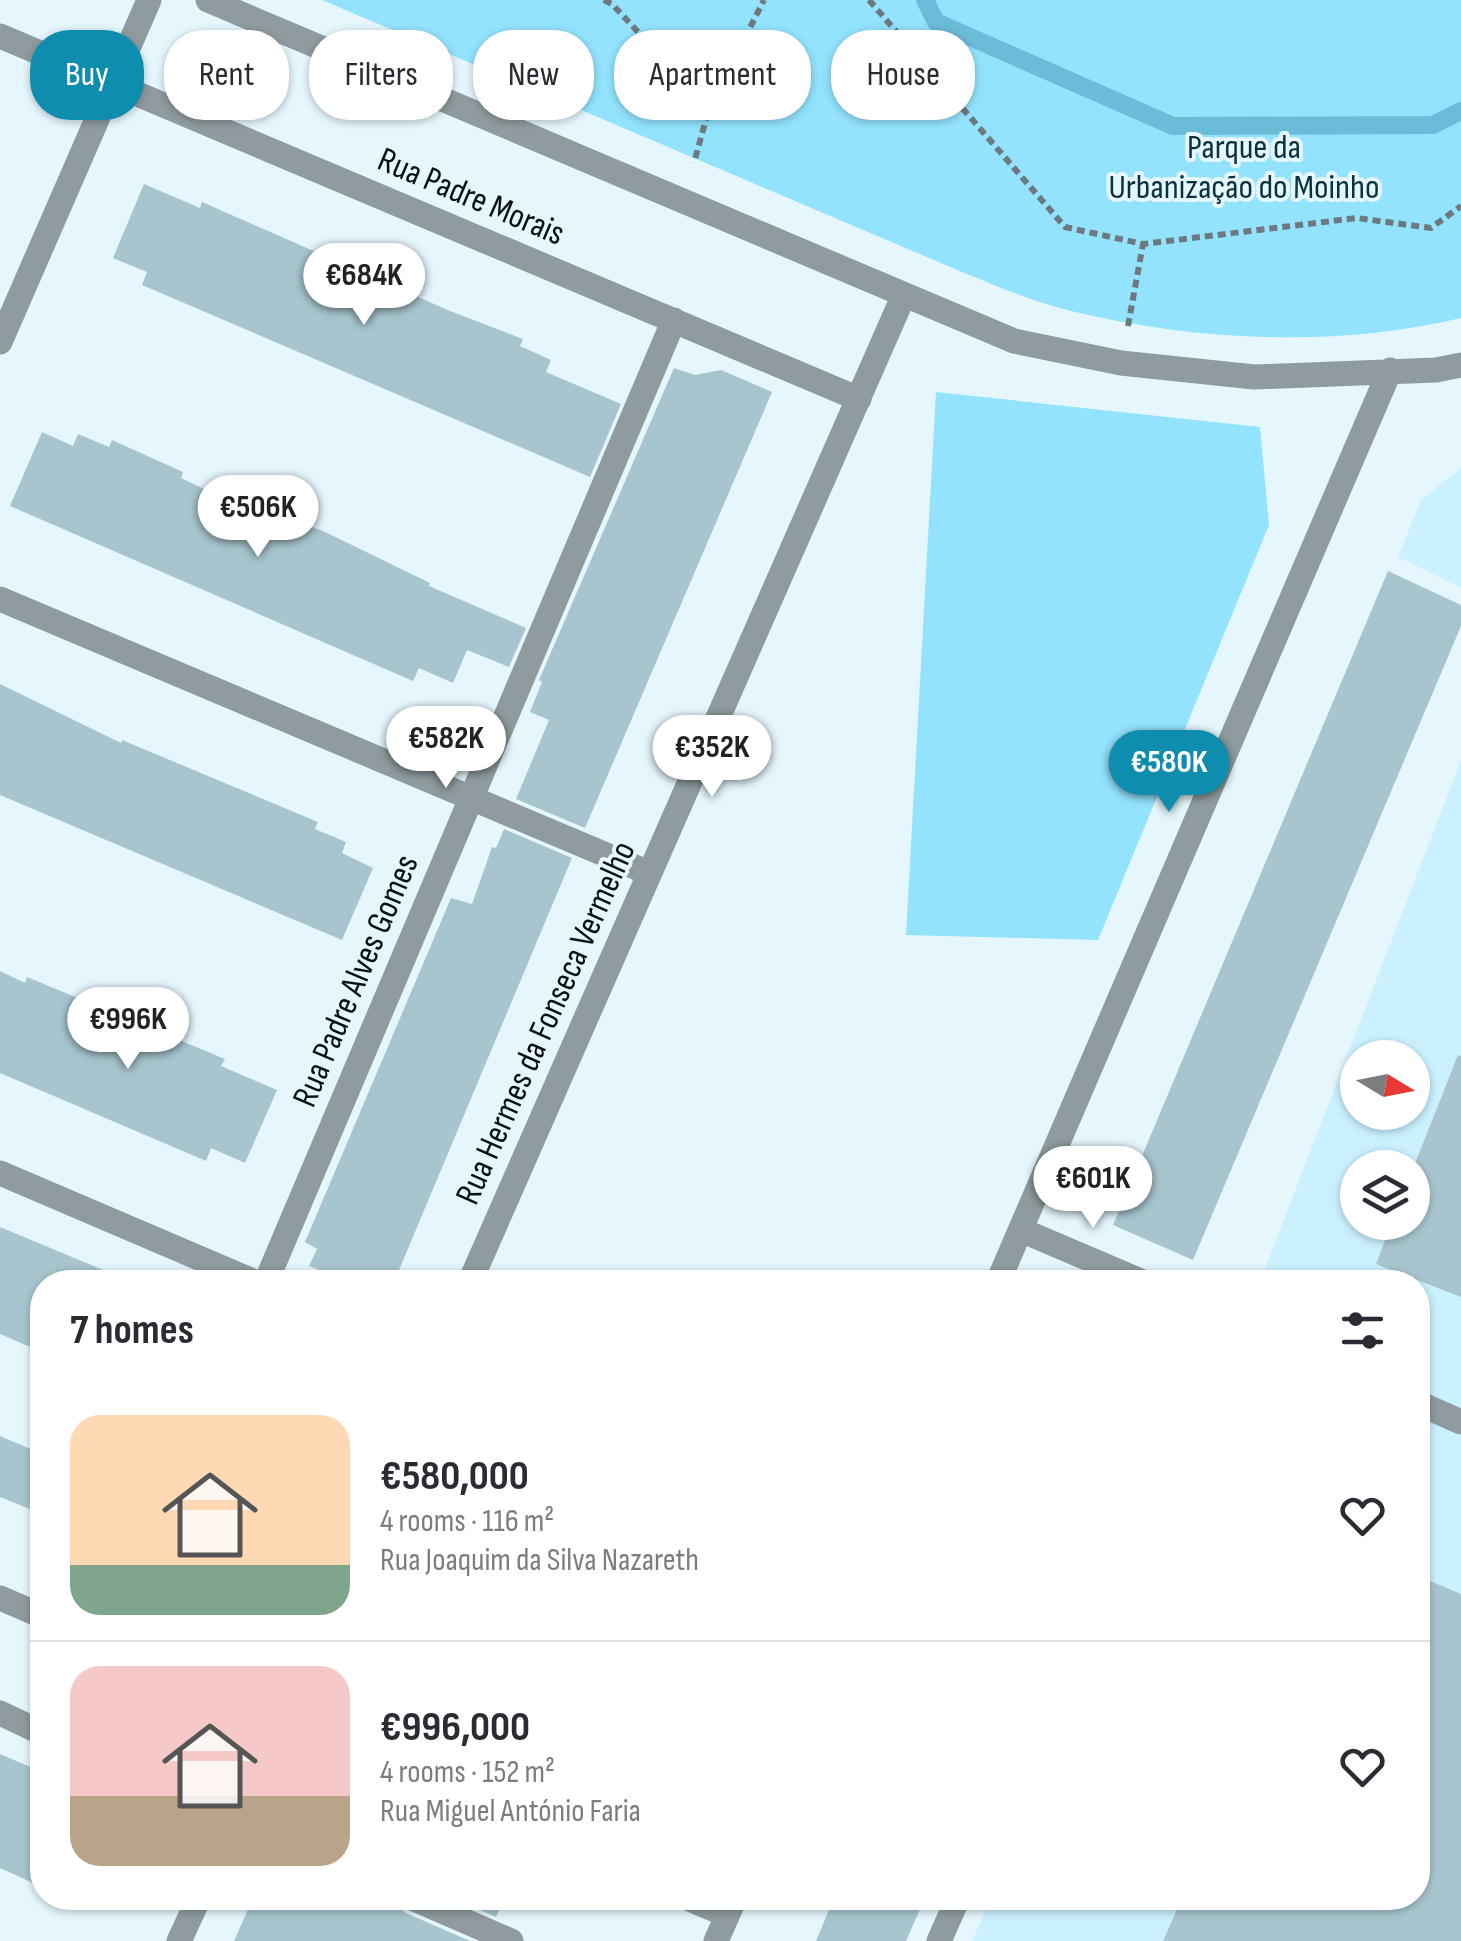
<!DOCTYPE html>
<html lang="en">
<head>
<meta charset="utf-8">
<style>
	:root { --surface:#fff; --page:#f2f2f3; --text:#2b2b33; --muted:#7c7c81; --line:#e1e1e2; --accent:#0f8dae }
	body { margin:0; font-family:"Sofia Sans Condensed",sans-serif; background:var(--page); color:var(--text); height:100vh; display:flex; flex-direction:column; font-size:38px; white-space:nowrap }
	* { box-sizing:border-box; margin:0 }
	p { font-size:32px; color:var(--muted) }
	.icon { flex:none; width:55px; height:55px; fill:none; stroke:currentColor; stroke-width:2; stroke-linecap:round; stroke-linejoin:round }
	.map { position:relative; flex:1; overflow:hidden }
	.panel { position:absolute; left:30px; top:1270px; width:1400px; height:640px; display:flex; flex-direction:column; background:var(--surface); border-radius:40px; box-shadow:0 2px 8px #0004 }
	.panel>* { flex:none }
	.guide { position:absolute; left:30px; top:30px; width:1402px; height:90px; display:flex; gap:20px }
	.needle { width:65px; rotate:100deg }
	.controls { position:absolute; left:1340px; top:1040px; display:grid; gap:20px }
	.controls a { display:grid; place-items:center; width:90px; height:90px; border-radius:50%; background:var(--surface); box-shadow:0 2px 8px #0004; font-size:50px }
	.price { position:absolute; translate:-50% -85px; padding:0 22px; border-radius:35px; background:#fff; color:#222; font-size:32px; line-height:65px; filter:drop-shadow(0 2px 5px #0008) }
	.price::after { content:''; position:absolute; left:50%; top:60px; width:30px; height:22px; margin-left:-15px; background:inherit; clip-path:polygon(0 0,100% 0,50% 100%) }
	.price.current { background:var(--accent); color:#fff }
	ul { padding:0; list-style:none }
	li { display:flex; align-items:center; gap:30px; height:250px; padding:0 40px }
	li+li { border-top:2px solid var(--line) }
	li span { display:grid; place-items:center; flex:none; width:280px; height:200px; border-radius:30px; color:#555 }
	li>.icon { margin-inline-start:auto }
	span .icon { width:120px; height:120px; fill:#fffc; stroke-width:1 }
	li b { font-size:42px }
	h2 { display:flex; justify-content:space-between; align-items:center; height:120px; padding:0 40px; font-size:42px }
	.tag { padding:0 35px; border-radius:40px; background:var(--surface); box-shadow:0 2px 8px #0004; font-size:35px; line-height:90px }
	.tag.current { background:var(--accent); color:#fff }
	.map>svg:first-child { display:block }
	.built { fill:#cbf1ff; fill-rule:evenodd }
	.green { fill:#93e3fe }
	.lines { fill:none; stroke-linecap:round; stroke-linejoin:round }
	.stream { stroke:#6abcd8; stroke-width:18 }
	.building { fill:#a8c5cf }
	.path { stroke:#6c797e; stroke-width:6; stroke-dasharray:8 5; stroke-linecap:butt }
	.street { stroke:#8f9b9f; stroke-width:25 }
	.labels { text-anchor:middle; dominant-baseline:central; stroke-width:8; stroke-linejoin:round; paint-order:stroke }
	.park-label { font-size:35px; fill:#0a323e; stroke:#e5f6fd }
	.street-label { font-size:35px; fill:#071114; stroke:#e5f6fd }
</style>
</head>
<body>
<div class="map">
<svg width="1461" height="1941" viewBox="0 0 1461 1941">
	<rect width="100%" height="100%" fill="#e5f6fd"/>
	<path class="built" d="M1461,468V588L1398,557L1421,500Z
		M1461,760V1941H972L991,1898H1418V1282H1260ZM1358,1058H1412V1112H1358ZM1358,1168H1412V1222H1358Z"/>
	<path class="green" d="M322,0H1461V318C1335,348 1196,341 1071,311C1033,302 997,286 962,272Z
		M936,392L1260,427L1269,525L1098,940L906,935Z"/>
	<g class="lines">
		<path class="stream" d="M925,0L936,22L1173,126L1433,125L1461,111"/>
	</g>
	<path class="building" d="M144,184L200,208L202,202L450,311L523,339L520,346L551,360L546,372L621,404L590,477L142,285L147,272L113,258Z
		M674,368L695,375L721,370L772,392L585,828L516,799L549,720L530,712L542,682L539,680Z
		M42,432L73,446L78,434L109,447L112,440L183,472L181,478L261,516L264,511L321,530L430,583L429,586L526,628L509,667L467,650L453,683L419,668L413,681L10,506Z
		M1388,571L1461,605V626L1193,1260L1113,1225Z
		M0,684L121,743L122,740L318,822L315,829L346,842L342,853L373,868L342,940L0,795Z
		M504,829L572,858L394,1282H349L309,1266L317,1249L305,1242L451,898L472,904L492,847L496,848Z
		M0,971L25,983L27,977L225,1059L221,1066L277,1090L245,1163L211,1148L206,1161L0,1073Z
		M1458,1055L1461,1056V1297L1376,1264L1392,1222H1412V1171Z
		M0,1227L132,1282H42V1352L0,1334Z
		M0,1436L42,1454V1514L0,1497Z
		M1418,1576L1461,1594V1941H1163L1182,1898H1418Z
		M0,1754L42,1772V1887L0,1868Z
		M253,1898H396L398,1907L406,1913L470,1941H234Z
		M452,1898H505L496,1917Z
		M834,1898H925L906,1941H816Z"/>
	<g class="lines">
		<path class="path" d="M604,0L612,4L709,108L694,163
			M869,0L1065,227L1143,244L1357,218L1431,228L1461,206
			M709,108L764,0
			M1128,326L1143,244"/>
		<path class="street" d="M208,0L1014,341L1121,363L1254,377L1436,370L1461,365
			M0,36L859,399
			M0,342L149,0
			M0,599L649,873
			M0,1173L255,1282
			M1021,1230L1143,1282
			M266,1282L674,320
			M470,1282L903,297
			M998,1282L1390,370
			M1418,1403L1461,1422
			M0,1598L42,1616
			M0,1713L42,1733
			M412,1898L511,1941
			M687,1898L727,1915
			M179,1941L199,1898
			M716,1941L735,1898
			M939,1941L958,1898"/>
	</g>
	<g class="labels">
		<g class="park-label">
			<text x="1244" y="147">Parque da<tspan x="1244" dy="40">Urbanização do Moinho</tspan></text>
		</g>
		<g class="street-label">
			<text transform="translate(471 197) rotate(23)">Rua Padre Morais</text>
			<text transform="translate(356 981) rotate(-67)">Rua Padre Alves Gomes</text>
			<text transform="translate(546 1023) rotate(-66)">Rua Hermes da Fonseca Vermelho</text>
		</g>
	</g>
</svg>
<div class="controls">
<a><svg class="needle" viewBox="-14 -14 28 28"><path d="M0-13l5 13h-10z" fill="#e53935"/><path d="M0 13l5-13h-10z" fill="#7c7c81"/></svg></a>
<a><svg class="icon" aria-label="layers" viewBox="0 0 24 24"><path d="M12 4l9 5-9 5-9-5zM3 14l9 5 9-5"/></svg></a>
</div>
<b class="price" style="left:364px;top:328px">€684K</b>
<b class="price" style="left:258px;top:560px">€506K</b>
<b class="price" style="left:446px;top:791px">€582K</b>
<b class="price" style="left:712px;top:800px">€352K</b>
<b class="price current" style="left:1169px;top:815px">€580K</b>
<b class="price" style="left:128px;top:1072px">€996K</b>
<b class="price" style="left:1093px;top:1231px">€601K</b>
<div class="guide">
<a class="tag current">Buy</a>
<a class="tag">Rent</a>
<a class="tag">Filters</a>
<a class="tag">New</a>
<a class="tag">Apartment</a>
<a class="tag">House</a>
</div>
<section class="panel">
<h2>7 homes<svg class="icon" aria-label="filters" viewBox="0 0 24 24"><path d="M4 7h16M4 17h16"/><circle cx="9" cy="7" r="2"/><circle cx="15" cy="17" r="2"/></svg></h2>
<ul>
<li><span style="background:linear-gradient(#ffd9b3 75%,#7fa58c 0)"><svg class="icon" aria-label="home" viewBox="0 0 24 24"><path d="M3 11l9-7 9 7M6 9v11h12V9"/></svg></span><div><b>€580,000</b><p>4 rooms · 116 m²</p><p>Rua Joaquim da Silva Nazareth</p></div><svg class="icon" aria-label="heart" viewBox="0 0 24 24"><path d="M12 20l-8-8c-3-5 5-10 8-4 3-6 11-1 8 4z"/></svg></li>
<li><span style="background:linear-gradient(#f6c9c9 65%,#b9a48a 0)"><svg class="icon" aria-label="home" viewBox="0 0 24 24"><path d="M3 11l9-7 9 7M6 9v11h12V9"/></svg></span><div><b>€996,000</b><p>4 rooms · 152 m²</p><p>Rua Miguel António Faria</p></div><svg class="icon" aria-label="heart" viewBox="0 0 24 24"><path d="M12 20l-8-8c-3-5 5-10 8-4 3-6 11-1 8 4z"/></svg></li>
</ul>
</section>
</div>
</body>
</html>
